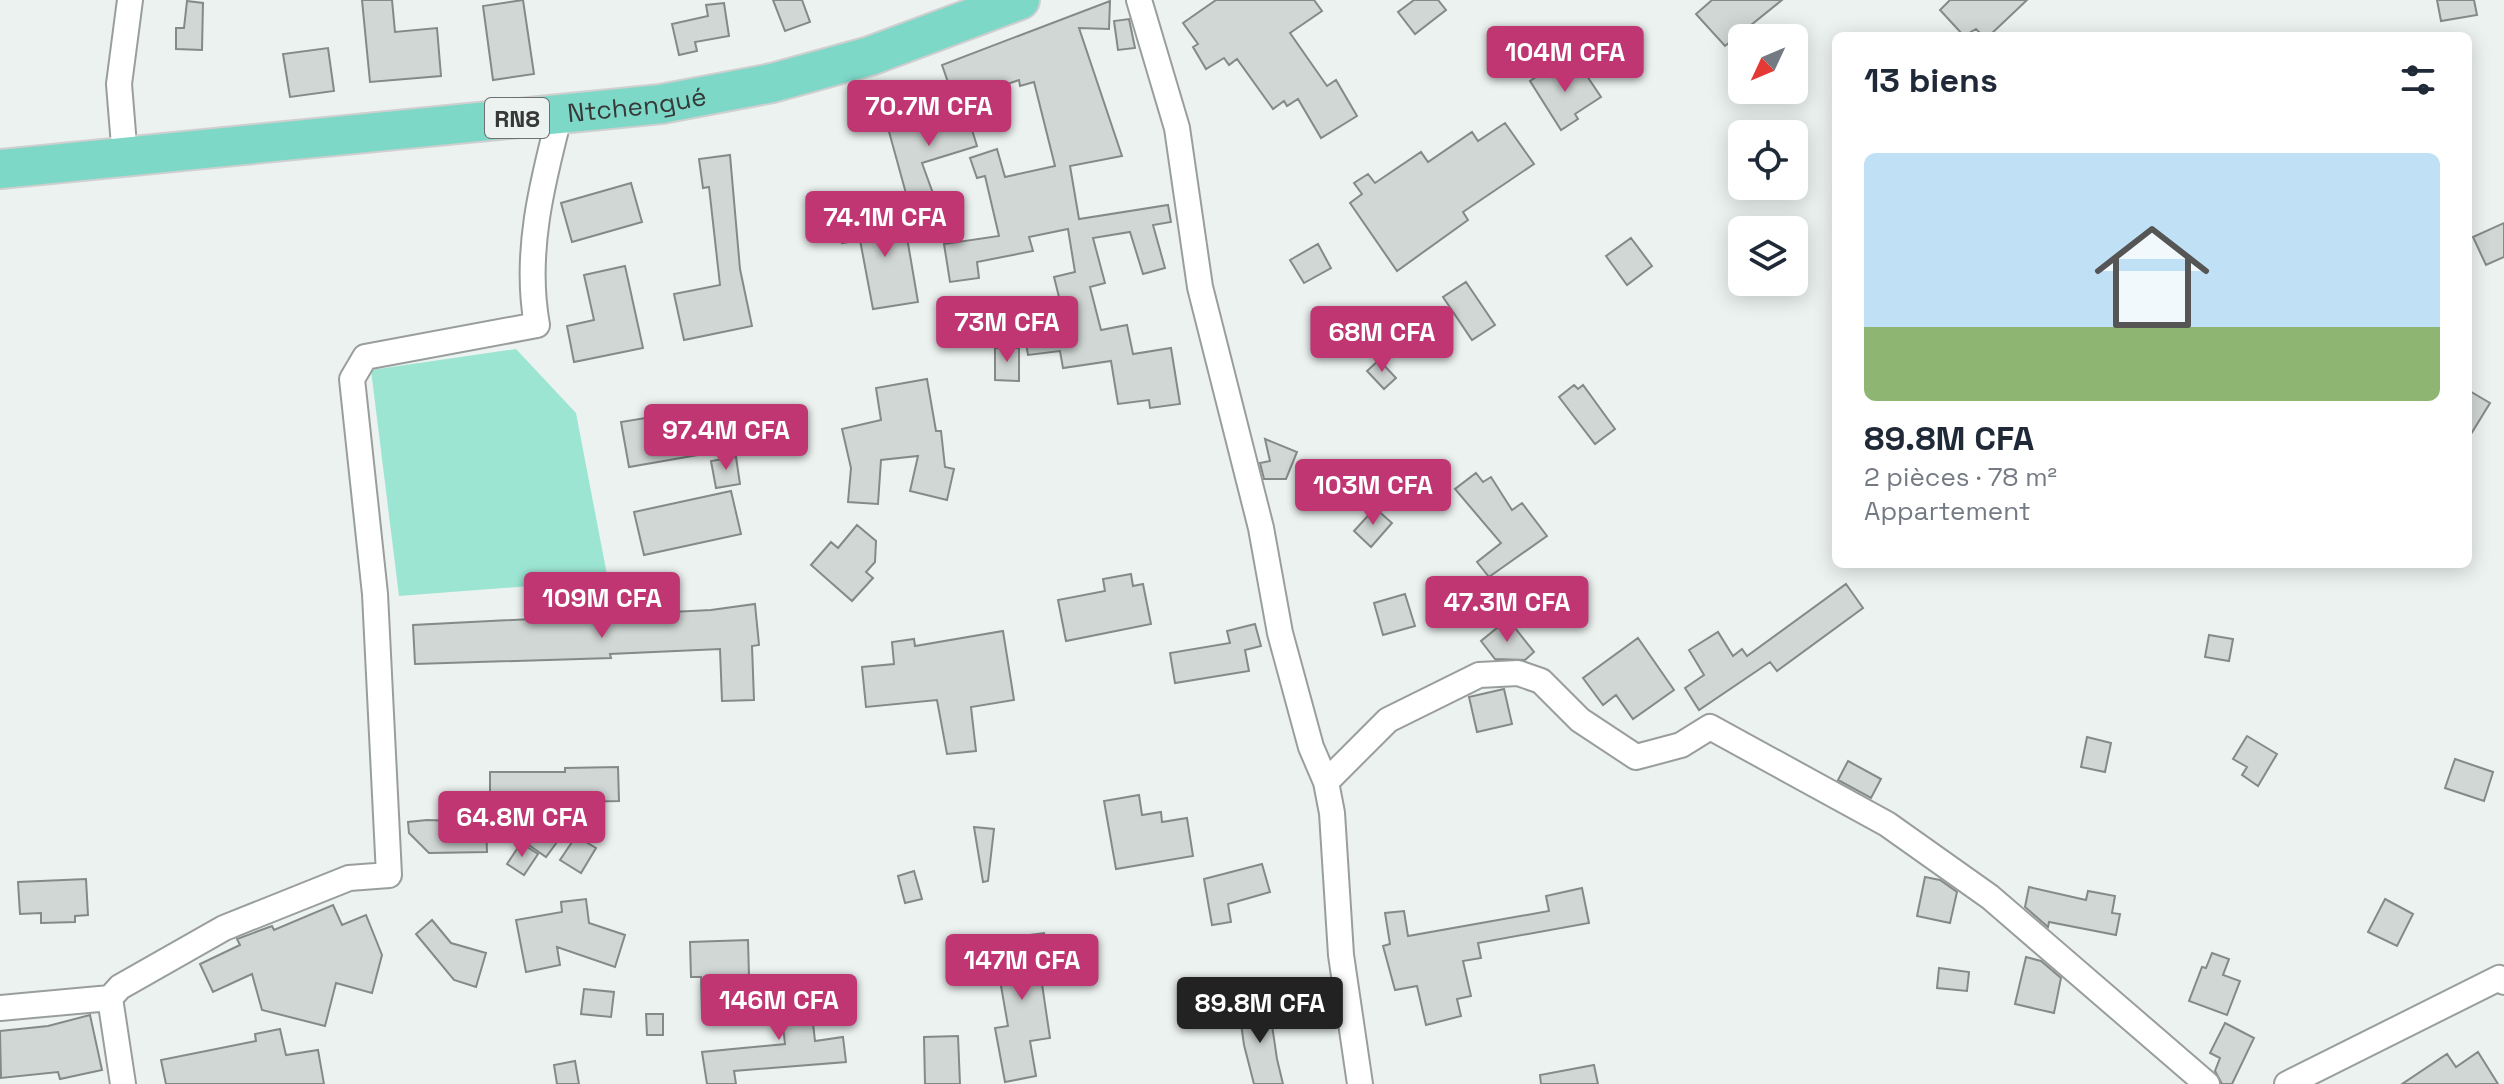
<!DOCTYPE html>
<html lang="fr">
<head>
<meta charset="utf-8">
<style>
	:root { --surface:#fff; --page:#f6f6f7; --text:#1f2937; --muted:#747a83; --accent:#bf3673 }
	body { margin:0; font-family:"Space Grotesk",sans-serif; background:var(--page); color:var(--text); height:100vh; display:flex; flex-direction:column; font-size:30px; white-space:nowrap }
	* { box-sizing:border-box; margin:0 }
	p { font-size:26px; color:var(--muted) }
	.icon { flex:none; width:44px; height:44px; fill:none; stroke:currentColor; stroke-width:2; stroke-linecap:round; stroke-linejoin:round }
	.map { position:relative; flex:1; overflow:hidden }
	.drawer { position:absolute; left:1832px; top:32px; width:640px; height:536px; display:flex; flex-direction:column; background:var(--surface); border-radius:12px; box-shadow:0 4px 20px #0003 }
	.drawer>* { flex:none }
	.needle { width:52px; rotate:226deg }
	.controls { position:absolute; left:1728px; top:24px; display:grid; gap:16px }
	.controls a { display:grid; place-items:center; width:80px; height:80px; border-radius:12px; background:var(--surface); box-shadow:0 4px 20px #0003; font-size:40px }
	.price { position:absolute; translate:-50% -68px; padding:0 18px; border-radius:8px; background:var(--accent); color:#fff; font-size:26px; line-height:52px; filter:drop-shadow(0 2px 4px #0008) }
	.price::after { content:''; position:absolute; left:50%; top:48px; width:24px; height:18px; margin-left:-12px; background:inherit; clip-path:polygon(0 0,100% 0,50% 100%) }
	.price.active { background:#222; color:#fff }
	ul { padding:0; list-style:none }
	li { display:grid; align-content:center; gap:16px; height:424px; padding:0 32px }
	li span { display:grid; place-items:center; height:248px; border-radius:12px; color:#555 }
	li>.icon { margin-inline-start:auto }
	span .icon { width:144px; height:144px; fill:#fffc; stroke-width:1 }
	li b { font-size:34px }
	h2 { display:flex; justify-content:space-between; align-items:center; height:96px; padding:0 32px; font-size:34px }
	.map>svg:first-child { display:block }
	.green { fill:#9de5d3 }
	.building { fill:#d1d7d5; stroke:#858a88; stroke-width:2 }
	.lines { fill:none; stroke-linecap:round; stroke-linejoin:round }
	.minor-casing { stroke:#999e9d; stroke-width:28 }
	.primary-casing { stroke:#cfcfcf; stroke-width:42 }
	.minor { stroke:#fff; stroke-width:24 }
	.primary { stroke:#7dd8c8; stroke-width:38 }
	.labels { text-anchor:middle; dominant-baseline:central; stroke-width:6; stroke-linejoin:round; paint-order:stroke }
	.shield { fill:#ecf2f0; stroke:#6d706f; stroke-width:2 }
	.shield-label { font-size:24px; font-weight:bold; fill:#363938 }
	.street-label { font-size:26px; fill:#363938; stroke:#ecf2f0 }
</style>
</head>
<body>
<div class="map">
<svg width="2504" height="1084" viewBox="0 0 2504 1084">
	<rect width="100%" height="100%" fill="#ecf2f0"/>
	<path class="green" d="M516,349L576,413L608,580L399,596L371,370Z"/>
	<path class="building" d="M362,0H392L395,32L437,28L441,76L370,82Z
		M523,0L534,74L493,80L483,6Z
		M773,0H802L810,22L785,31Z
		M1216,0H1314L1322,11L1290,33L1327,86L1336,80L1357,116L1321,138L1298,99L1287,106L1284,101L1273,109L1237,59L1229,65L1224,58L1206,69L1193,47L1198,44L1183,23Z
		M1414,0H1438L1446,10L1415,34L1398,12Z
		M1712,0H1782L1725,46L1696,14Z
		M1950,0H2027L1989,36H1983L1976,29L1964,36L1940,10Z
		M2437,0H2474L2477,15L2441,21Z
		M187,1L203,3L202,50L176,49V28H184Z
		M1110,1L1109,29L1079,28L1122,156L1070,166L1079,219L1168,205L1171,222L1153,225L1165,268L1143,274L1130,232L1093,238L1105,283L1090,287L1101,330L1127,325L1133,354L1171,348L1180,404L1150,408L1149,400L1118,404L1111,361L1063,368L1060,351L1028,355L1024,331L1066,325L1054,277L1075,272L1068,229L1029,237L1033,251L977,262L979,278L950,282L944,244L999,236L985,176L977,178L970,158L997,149L1005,177L1055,166L1034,82L1020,86L1019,80L955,102L942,65Z
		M724,3L729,36L695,42L697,51L679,55L672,24L708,16L706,5Z
		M1129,19L1135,48L1118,50L1114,21Z
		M328,48L334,91L290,97L283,54Z
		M1557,63L1567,80L1583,70L1601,97L1575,114L1578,119L1561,130L1530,81Z
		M964,104L977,146L922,163L935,199L910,208L888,128Z
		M1505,123L1534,164L1463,212L1468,220L1397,271L1350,203L1362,194L1354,183L1368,174L1375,183L1421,152L1428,162L1472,132L1478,141Z
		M730,155L740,269L752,326L684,340L674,294L720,285L709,187L703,188L699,159Z
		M631,183L642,222L572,242L561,203Z
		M903,214L918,302L873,309L860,240L842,243L839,225Z
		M2504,223V257L2486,265L2473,237Z
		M1631,238L1652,266L1627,285L1606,256Z
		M1318,244L1331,268L1304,283L1290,260Z
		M625,266L643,348L574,362L567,326L594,320L584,275Z
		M1466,282L1495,325L1472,340L1443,297Z
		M995,348H1019V381L995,380Z
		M1379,360L1396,378L1384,389L1367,371Z
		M927,379L936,431H941L945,467L954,469L947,500L910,491L918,456L881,460L878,504L848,502L851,468L842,429L881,420L876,388Z
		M1574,385L1578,389L1583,385L1615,429L1595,444L1559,397Z
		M2468,390L2490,403L2468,439Z
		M713,407L721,451L629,467L621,422Z
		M1265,439L1297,452L1286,479H1264L1260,463L1270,461Z
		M736,457L740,484L716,488L711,461Z
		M1476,473L1483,482L1491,477L1512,510L1522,503L1547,536L1489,577L1477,562L1501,543L1455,489Z
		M731,491L741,534L644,555L634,512Z
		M1375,508L1392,523L1371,547L1354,531Z
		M857,525L876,541L875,562L866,572L873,578L852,601L811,565L831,542L838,548Z
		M1131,574L1133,586L1143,584L1151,624L1066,641L1058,600L1105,591L1103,579Z
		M1846,584L1863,608L1777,671L1770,662L1699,710L1685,688L1704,675L1689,650L1718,632L1733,656L1742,649L1747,656Z
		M1405,594L1415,626L1383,635L1374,603Z
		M755,604L759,645L752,646L754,700L722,701L720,649L610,654L611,658L415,664L413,625L711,610Z
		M1508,619L1534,652L1525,660L1495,659L1481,641Z
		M1255,624L1261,646L1245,650L1249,671L1175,683L1170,653L1230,643L1227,631Z
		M1003,631L1014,700L971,707L976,751L947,754L937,700L866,707L862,667L894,664L892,642L914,639L915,646Z
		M2209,635L2233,639L2229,661L2205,657Z
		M1638,638L1674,690L1633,719L1616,695L1603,705L1583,678Z
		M1504,689L1512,724L1477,732L1469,697Z
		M2247,736L2277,754L2258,786L2242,775L2247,767L2233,759Z
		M2087,737L2111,743L2105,772L2081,767Z
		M2455,759L2493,772L2484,801L2445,788Z
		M1848,761L1881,779L1871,798L1838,780Z
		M618,767L619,801L490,804V772H565V768Z
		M1139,795L1142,815L1161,812L1162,822L1187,818L1193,856L1116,869L1104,801Z
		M427,820L486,822L487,852L429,853L409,833L408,822Z
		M974,827L994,829L988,881L983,882Z
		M536,828L557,842L546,857L526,843Z
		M576,836L596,848L581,873L560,860Z
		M521,843L538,854L524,875L507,864Z
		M1262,864L1270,892L1228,904L1231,922L1212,925L1204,879Z
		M914,871L922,899L905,903L898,876Z
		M1925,877L1940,880L1957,892L1950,923L1917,916Z
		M86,879L88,915L75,916V922L41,923V913L20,914L18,882Z
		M2029,887L2086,900L2088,891L2115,896L2112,913L2120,914L2116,935L2049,922L2048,927L2025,907Z
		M1582,888L1589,923L1478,943L1481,958L1463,961L1471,996L1457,999L1461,1016L1426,1025L1417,986L1395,990L1383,946L1390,944L1385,913L1404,911L1408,936L1549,911L1546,896Z
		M586,899L589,923L625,935L615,967L557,947L560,965L526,972L516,920L562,912L561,902Z
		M2385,899L2413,914L2397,946L2368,932Z
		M333,905L342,925L366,915L382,955L372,993L336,983L325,1026L262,1010L252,974L213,992L200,964L240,945L237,939L272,926L274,930Z
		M432,920L451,943L486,953L476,987L454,980L416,934Z
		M1044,933L1052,982L1042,984L1050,1038L1030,1041L1036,1076L1005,1082L995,1028L1008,1026L993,940Z
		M748,940L750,1013L702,1014L701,977H691L690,942Z
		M2212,953L2229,959L2223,975L2240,981L2227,1015L2189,1001L2202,967L2206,968Z
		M2026,957L2041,961L2061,978L2054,1013L2015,1004Z
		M1939,968L1969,972L1967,991L1937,988Z
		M808,978L815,1041L843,1037L846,1062L734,1071L736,1084H707L702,1052L785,1044L778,982Z
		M1212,982L1215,1001L1199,1005L1195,985Z
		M584,989L614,992L611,1017L581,1014Z
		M1269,1005L1277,1059L1283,1084H1254L1244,1045L1239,1009Z
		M646,1014H663V1035H647Z
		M90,1015L102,1070L60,1079L58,1072L1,1078L0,1031L48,1026Z
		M2225,1023L2254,1038L2232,1084H2222L2215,1071L2220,1058L2210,1053Z
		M280,1029L286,1055L318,1050L324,1084H166L161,1060L256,1041L255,1034Z
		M958,1036L960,1084H925L924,1037Z
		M2478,1052L2498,1084H2402L2447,1054L2456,1067Z
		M575,1061L579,1084H557L554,1065Z
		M1594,1065L1598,1084H1541L1540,1075Z"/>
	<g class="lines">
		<g class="minor-casing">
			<path id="minor" d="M1139,0L1177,128L1200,287L1261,528L1280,633L1311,747L1326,782L1332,813L1341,955L1360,1084
				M125,158L119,84L130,0
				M1326,782L1388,720L1479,675L1518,673L1541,681L1580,720L1636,757L1681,745L1710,727L1887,824L1990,897L2207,1084
				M0,1008L110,998
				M123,1084L110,998L120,987L224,928L349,878L389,875L375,594L352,379L365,357L537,325C524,254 542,183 560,114
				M2287,1084L2499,978L2504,982"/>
		</g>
		<g class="primary-casing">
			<g id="primary">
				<path id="s1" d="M0,169L661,104L772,83L870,56L1020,0"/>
			</g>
		</g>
		<use href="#minor" class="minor"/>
		<use href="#primary" class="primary"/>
	</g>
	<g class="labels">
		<rect class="shield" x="485" y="98" width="64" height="40" rx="6"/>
		<g class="shield-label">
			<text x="517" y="118">RN8</text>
		</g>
		<g class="street-label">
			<text stroke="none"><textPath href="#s1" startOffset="640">Ntchengué</textPath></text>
		</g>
	</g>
</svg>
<div class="controls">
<a><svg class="needle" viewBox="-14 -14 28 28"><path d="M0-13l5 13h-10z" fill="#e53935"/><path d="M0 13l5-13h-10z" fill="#747a83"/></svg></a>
<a><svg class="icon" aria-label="locate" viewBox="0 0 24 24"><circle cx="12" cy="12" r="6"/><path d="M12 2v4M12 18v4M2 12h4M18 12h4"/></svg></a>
<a><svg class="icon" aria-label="layers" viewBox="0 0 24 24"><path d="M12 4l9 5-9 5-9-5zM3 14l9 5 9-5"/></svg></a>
</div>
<b class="price" style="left:1565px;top:94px">104M CFA</b>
<b class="price" style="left:929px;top:148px">70.7M CFA</b>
<b class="price" style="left:885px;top:259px">74.1M CFA</b>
<b class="price" style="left:1007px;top:364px">73M CFA</b>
<b class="price" style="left:1382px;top:374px">68M CFA</b>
<b class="price" style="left:726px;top:472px">97.4M CFA</b>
<b class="price" style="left:1373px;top:527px">103M CFA</b>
<b class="price" style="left:602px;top:640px">109M CFA</b>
<b class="price" style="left:1507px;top:644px">47.3M CFA</b>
<b class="price" style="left:522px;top:859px">64.8M CFA</b>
<b class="price" style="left:1022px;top:1002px">147M CFA</b>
<b class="price" style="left:779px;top:1042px">146M CFA</b>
<b class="price active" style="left:1260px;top:1045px">89.8M CFA</b>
<section class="drawer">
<h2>13 biens<svg class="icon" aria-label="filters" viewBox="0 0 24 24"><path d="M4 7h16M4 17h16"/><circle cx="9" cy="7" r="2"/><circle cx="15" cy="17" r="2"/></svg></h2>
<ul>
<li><span style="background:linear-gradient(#bfe0f5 70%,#8fb573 0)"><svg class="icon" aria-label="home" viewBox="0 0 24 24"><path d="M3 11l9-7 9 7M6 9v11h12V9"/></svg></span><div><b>89.8M CFA</b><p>2 pièces · 78 m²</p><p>Appartement</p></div></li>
</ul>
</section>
</div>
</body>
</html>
